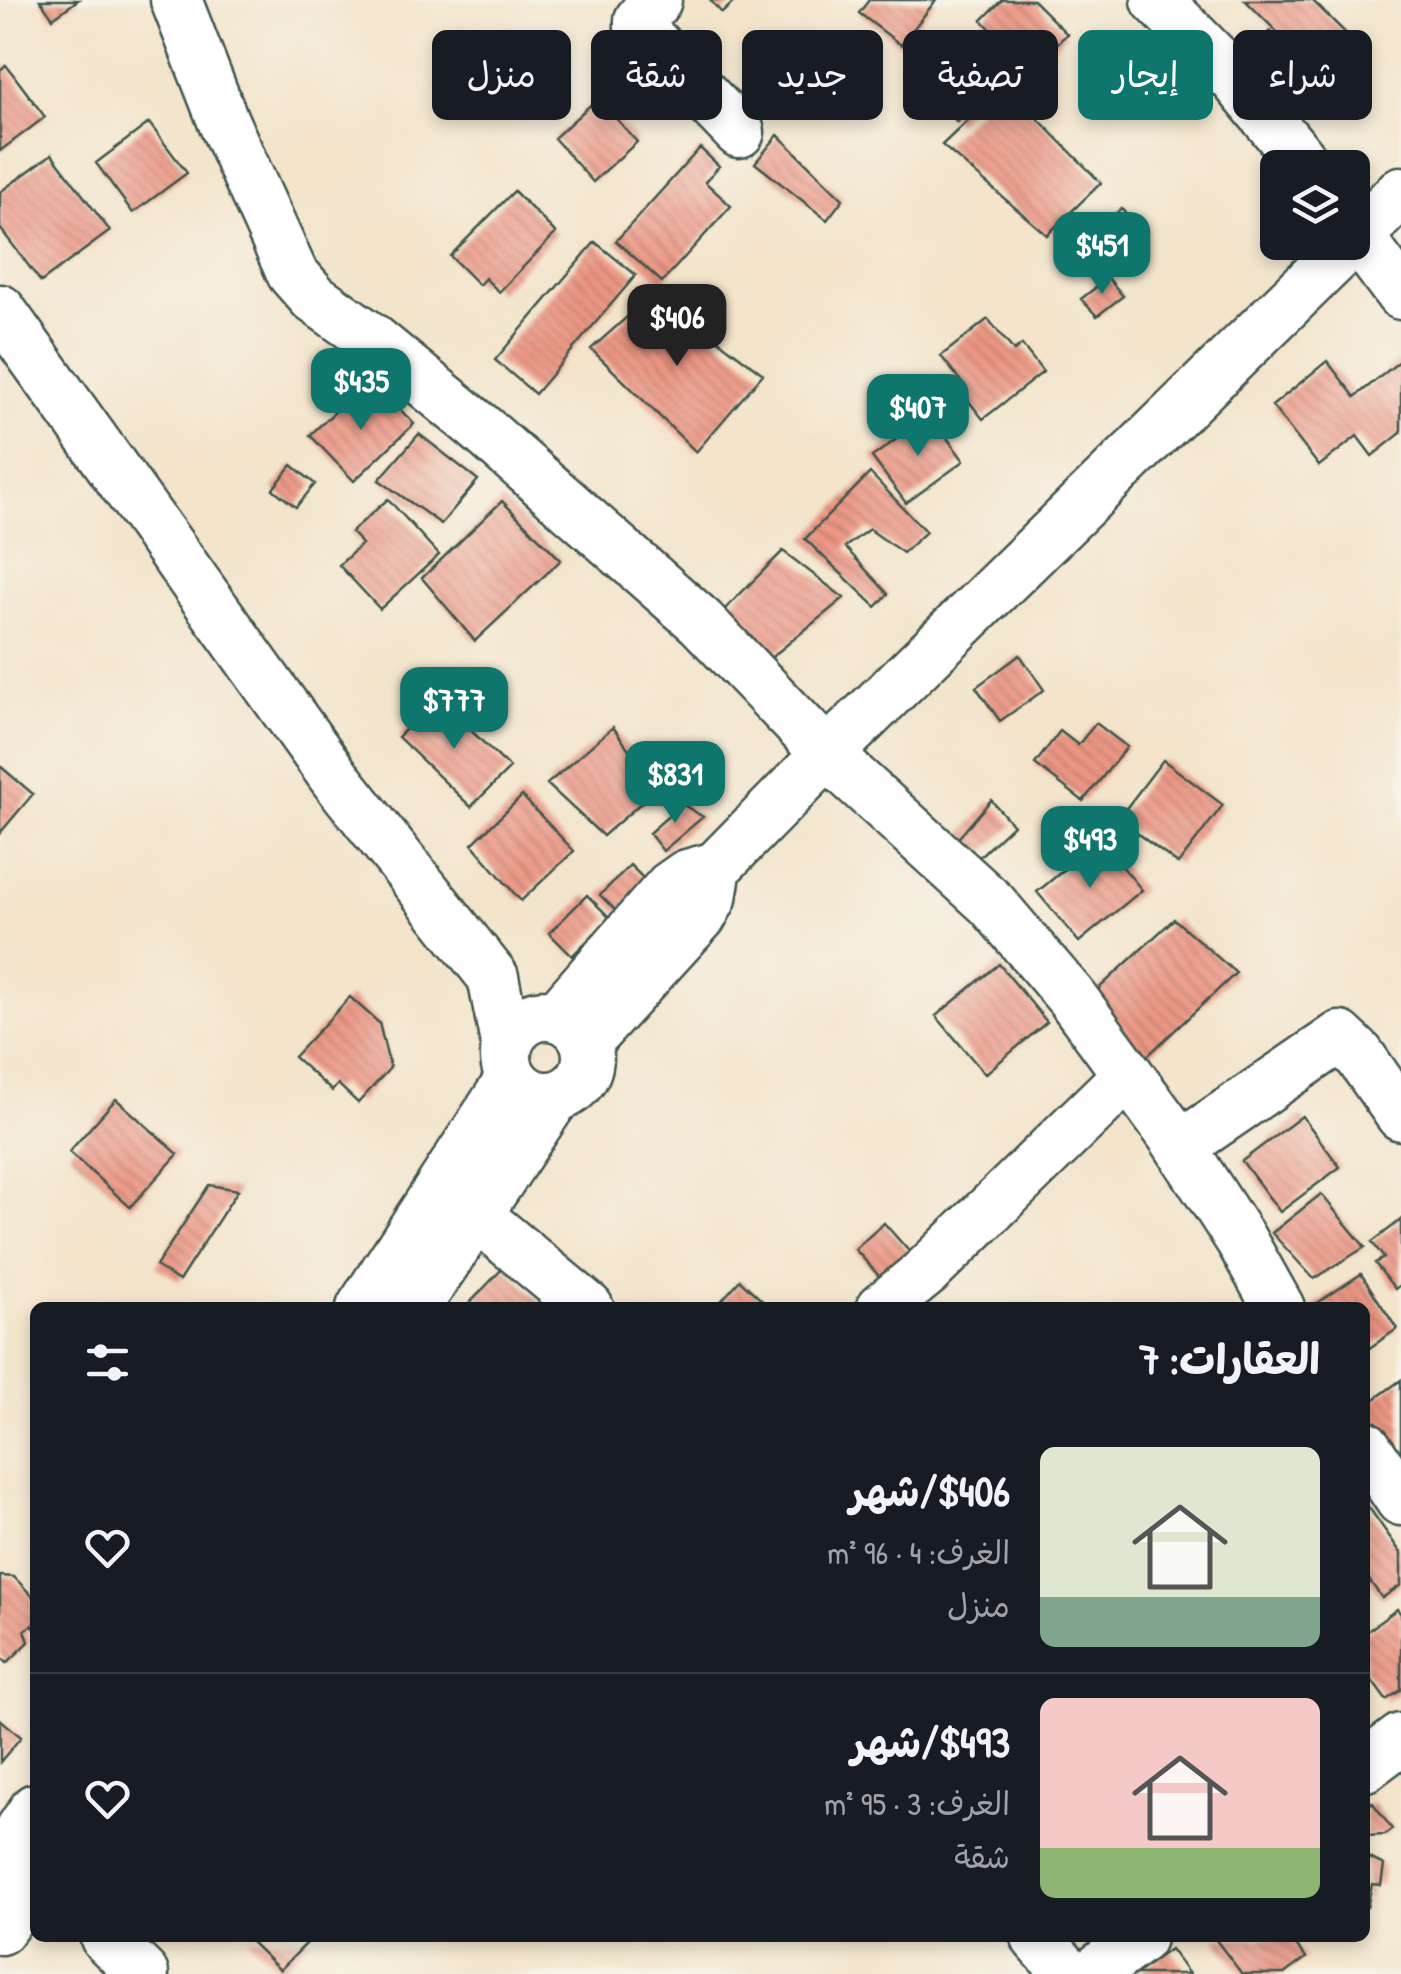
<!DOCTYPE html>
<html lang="ar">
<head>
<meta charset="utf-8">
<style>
	:root { --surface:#171b24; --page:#20242c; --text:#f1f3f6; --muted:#9ea1a6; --line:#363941; --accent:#0f766e }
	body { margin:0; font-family:"Patrick Hand","Playpen Sans Arabic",sans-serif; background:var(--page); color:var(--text); direction:rtl; height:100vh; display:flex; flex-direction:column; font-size:38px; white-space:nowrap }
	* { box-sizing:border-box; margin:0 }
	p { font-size:32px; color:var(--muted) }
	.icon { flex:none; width:55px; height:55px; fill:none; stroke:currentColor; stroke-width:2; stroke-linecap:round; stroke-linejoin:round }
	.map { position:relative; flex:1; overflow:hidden; direction:ltr }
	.drawer { position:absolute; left:30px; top:1302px; width:1340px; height:640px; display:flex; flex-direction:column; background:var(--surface); border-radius:15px; box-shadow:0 5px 15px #0003; direction:rtl }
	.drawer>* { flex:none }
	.banner { position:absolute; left:30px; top:30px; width:1342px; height:90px; direction:rtl; display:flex; gap:20px }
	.buttons { position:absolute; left:1260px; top:150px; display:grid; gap:20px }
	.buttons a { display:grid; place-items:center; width:110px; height:110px; border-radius:15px; background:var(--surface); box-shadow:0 5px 15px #0003; font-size:50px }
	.price { position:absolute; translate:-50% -85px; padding:0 22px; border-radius:20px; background:var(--accent); color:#fff; font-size:32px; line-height:65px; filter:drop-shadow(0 2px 5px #0008) }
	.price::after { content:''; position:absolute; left:50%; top:60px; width:30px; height:22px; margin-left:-15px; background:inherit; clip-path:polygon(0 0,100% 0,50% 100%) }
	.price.on { background:#222; color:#fff }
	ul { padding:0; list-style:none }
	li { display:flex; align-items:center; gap:30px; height:250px; padding:0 50px }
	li+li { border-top:2px solid var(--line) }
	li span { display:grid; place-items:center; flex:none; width:280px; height:200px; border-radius:15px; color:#555 }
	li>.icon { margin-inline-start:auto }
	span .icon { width:120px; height:120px; fill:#fffc; stroke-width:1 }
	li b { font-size:42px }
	h2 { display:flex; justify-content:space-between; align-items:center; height:120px; padding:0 50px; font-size:42px }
	.pill { padding:0 35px; border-radius:15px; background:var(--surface); box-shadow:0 5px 15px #0003; font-size:35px; line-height:90px }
	.pill.on { background:var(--accent); color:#fff }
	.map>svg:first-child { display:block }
	.building { fill:url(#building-back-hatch) }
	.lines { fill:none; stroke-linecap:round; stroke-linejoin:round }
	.minor-casing { stroke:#3f564b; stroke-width:55 }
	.minor { stroke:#fff; stroke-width:50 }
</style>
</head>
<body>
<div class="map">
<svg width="1401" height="1974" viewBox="0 0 1401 1974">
	<defs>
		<pattern id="building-back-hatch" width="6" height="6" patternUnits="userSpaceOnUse" patternTransform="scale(2.5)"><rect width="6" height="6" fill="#ed9784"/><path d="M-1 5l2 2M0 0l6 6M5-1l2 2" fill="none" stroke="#bf7c6d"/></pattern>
	</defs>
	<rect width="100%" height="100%" fill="#f7f3e8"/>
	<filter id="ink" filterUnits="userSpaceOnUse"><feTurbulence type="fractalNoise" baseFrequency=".01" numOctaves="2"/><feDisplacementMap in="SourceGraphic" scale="20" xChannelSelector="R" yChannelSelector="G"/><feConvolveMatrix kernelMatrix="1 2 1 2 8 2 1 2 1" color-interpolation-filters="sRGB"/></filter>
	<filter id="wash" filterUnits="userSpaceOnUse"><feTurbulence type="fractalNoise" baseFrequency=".0048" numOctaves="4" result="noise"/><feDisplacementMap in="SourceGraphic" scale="40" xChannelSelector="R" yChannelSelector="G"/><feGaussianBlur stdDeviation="2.25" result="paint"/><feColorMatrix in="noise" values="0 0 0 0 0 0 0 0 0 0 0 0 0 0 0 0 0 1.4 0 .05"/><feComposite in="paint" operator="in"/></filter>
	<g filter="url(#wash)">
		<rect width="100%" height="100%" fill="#f3e4cb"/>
		<g id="blocks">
			<path class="building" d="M40,0H78L53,18Z
				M710,0H736L722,13Z
				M869,0H936L901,45L859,13Z
				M1002,0H1033L1067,34L1030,70L982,20Z
				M1245,0H1312L1364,51L1338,77L1306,45L1295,50Z
				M1270,31L1317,83L1283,114L1235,63Z
				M958,40L995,79L957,122L916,74Z
				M1001,54L1026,74L1014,87L990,67Z
				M6,65L45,117L0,151V70Z
				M1005,85L1101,183L1047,235L942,145Z
				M598,98L637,142L593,182L554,138Z
				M149,123L187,173L133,213L96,163Z
				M778,135L843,199L827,220L755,163Z
				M700,148L719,166L705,182L731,206L662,282L616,241Z
				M52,154L110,231L41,282L0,228V192Z
				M514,191L556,233L499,292L485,278L479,285L450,256Z
				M1122,209L1139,233L1119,248L1102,223Z
				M595,242L636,275L535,394L495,360Z
				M1108,278L1123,296L1097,316L1081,299Z
				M655,292L763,374L696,452L591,349Z
				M988,319L1014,351L1022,345L1043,372L983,419L955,384L960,380L941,356Z
				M1401,360V433L1372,456L1357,436L1319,466L1272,406L1327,361L1355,397Z
				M355,393L370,409L385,394L414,424L354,481L310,435Z
				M930,415L964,461L906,503L872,457Z
				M419,434L478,480L441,524L379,480Z
				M292,465L315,484L296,507L273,489Z
				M870,473L926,532L903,553L869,529L845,547L888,594L876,607L805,539Z
				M388,499L439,555L380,609L339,565L362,544L351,532Z
				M502,501L561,560L475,641L422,578Z
				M783,551L844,598L767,661L723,611Z
				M1020,655L1044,690L1000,721L976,687Z
				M437,698L510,768L471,807L398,737Z
				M1096,723L1127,747L1083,801L1035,764L1060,731L1078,745Z
				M613,727L657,789L603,836L547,784Z
				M1163,760L1223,805L1178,864L1118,819Z
				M0,766L33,794L0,833Z
				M522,796L574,851L521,901L472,844Z
				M991,800L1013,825L963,872L949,849Z
				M682,804L703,817L663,851L649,833Z
				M1100,840L1142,890L1079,942L1037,892Z
				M630,865L648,883L618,913L600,895Z
				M587,895L610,918L572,956L549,933Z
				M1174,919L1236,973L1141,1062L1083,1003Z
				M999,964L1047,1022L985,1074L936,1016Z
				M350,997L379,1023L390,1068L358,1103L338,1084L332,1091L294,1057Z
				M116,1099L178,1154L130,1207L69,1152Z
				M1302,1116L1340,1167L1280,1212L1242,1161Z
				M209,1185L238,1190L179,1281L156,1266Z
				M1321,1194L1365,1247L1314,1279L1272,1233Z
				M1401,1220V1284L1395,1289L1375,1263L1384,1258L1372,1242Z
				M884,1223L922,1266L893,1292L855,1249Z
				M504,1267L548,1308H465Z
				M1361,1274L1397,1329L1365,1351V1308H1310Z
				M740,1280L770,1308H715Z
				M1401,1380V1487L1365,1437V1406Z
				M1365,1502L1401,1553V1585L1382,1598L1365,1574Z
				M0,1576L14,1577L35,1599V1629L32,1625L25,1630L29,1642L7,1663L0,1656Z
				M1397,1609L1401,1614V1690L1386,1700L1365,1671V1633Z
				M0,1719L21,1737L0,1762Z
				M1372,1802L1392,1829L1385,1835L1365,1836V1808Z
				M1365,1856L1384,1865L1381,1885L1372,1884L1367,1908Z
				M247,1938H312L280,1970Z
				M1219,1938H1290L1306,1958L1284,1974H1242L1216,1940Z
				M1170,1949L1189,1974H1136Z"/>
		</g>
	</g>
	<g filter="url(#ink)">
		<use href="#blocks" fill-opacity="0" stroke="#3f564b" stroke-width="2.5"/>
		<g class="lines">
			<g class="minor-casing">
				<path id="minor" d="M176,0L224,123L292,273L314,298L372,339L479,427L701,622L827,754L992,904L1072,998L1174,1137L1241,1240L1279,1308
					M656,0L640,20V29L739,132
					M1157,0L1235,79L1308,168
					M1352,228L1401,294
					M1352,242L1401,192
					M0,310L335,778L493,977L507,1048
					M506 1056a41 41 0 1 1 82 0a41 41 0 1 1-82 0Z
					M557,1016L670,887L687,875L716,867L827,754L1351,242
					M586,1042L701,916L711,898L716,867
					M1181,1146L1340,1037L1359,1055L1401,1115
					M475,1214L588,1308
					M362,1308L512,1078
					M414,1308L555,1097
					M882,1308L926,1272L1128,1075
					M1365,1446L1401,1500
					M1365,1766L1401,1739
					M0,1861L35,1809
					M0,1929L35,1880
					M106,1938L143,1974
					M1037,1938L1069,1974
					M1092,1974L1140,1938"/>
			</g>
			<use href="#minor" class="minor"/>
		</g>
	</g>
</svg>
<div class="buttons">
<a><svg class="icon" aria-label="layers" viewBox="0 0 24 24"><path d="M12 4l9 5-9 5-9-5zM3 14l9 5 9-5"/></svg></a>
</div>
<b class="price" style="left:1102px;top:297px">$451</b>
<b class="price on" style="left:677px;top:369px">$406</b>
<b class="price" style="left:361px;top:433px">$435</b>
<b class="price" style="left:918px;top:459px">$407</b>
<b class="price" style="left:454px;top:752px">$777</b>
<b class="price" style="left:675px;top:826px">$831</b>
<b class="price" style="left:1090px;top:891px">$493</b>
<div class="banner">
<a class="pill">شراء</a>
<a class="pill on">إيجار</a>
<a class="pill">تصفية</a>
<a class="pill">جديد</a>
<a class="pill">شقة</a>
<a class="pill">منزل</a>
</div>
<section class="drawer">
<h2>العقارات: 7<svg class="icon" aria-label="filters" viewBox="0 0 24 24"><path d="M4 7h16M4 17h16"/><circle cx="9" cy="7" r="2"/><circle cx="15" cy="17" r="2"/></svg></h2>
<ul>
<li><span style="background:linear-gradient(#dfe7d0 75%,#7fa58c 0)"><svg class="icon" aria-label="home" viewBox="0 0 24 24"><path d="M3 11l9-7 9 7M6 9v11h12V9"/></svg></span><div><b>$406/شهر</b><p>الغرف: 4 · 96 m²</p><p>منزل</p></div><svg class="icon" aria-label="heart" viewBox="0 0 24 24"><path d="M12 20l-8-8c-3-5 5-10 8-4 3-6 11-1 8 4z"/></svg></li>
<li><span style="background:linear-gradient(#f6c9c9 75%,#8fb573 0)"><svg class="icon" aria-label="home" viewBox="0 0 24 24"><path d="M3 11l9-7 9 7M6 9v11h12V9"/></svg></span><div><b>$493/شهر</b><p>الغرف: 3 · 95 m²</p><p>شقة</p></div><svg class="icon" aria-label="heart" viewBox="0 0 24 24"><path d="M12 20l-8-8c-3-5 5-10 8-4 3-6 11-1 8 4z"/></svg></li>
</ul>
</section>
</div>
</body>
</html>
